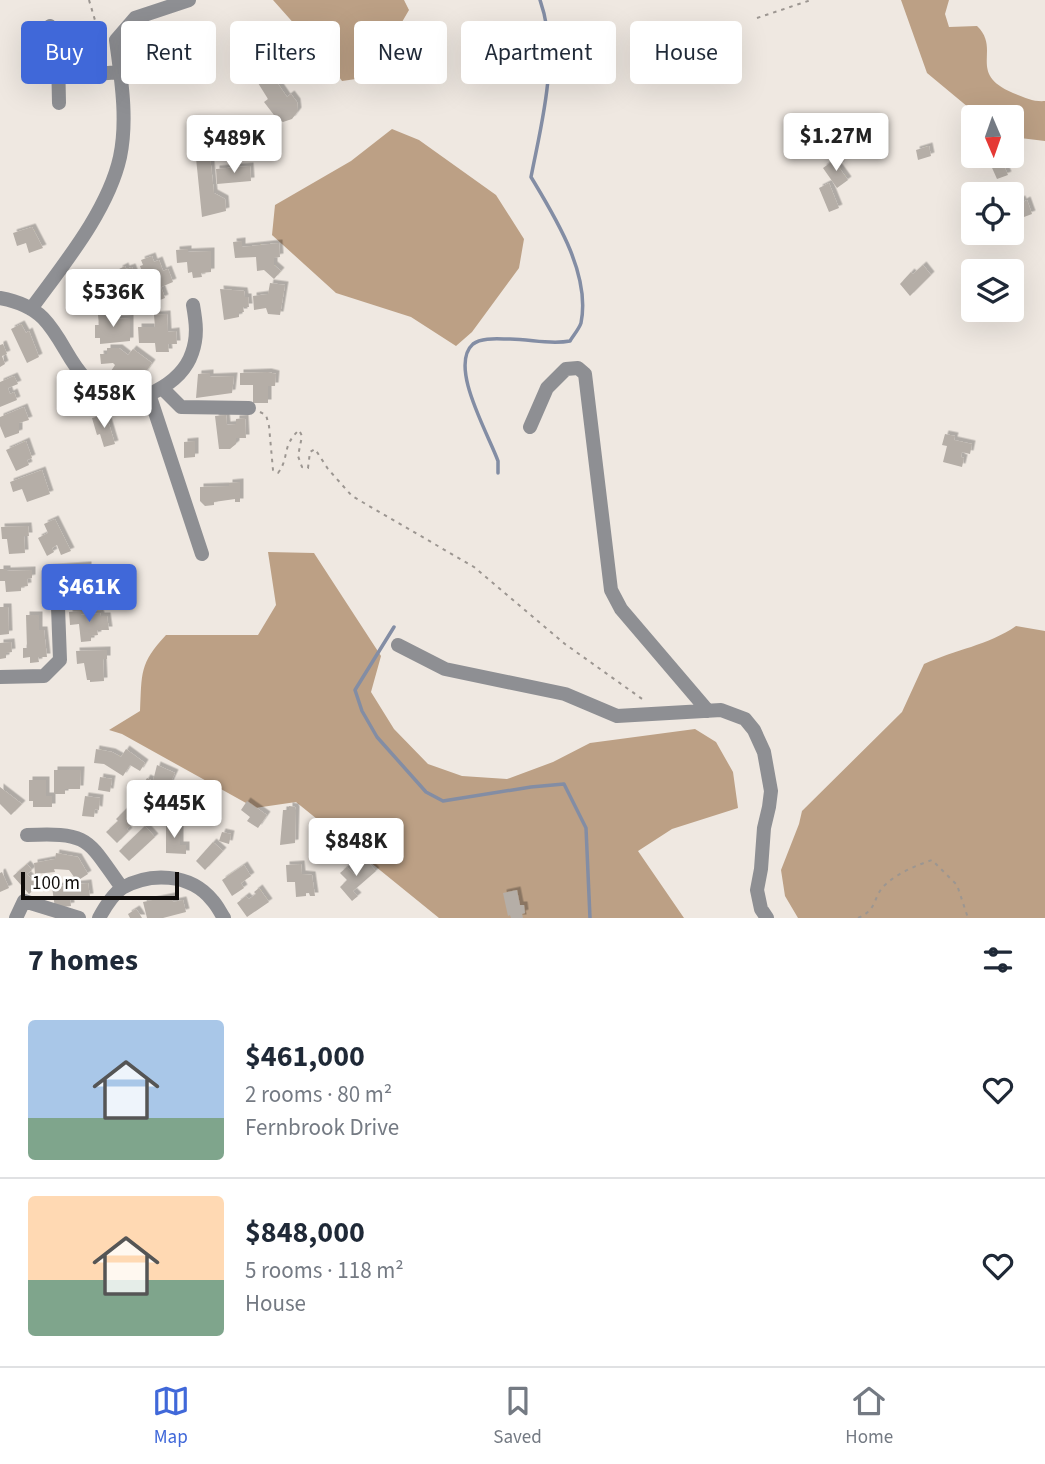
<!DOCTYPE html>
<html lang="en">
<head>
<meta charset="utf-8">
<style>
	:root { --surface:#fff; --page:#f2f2f3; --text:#1f2937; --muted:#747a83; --line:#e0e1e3; --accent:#4068d9 }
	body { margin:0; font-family:"Source Sans 3",sans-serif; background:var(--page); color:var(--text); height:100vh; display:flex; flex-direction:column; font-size:26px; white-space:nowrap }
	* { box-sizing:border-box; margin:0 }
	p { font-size:23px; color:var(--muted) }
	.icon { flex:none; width:38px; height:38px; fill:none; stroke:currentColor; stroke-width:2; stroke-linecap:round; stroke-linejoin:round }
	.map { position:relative; height:918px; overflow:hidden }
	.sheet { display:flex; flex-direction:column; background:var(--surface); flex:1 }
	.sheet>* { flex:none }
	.banner { position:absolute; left:21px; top:21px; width:1004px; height:63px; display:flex; gap:14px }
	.needle { width:46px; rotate:178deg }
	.buttons { position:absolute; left:961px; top:105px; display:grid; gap:14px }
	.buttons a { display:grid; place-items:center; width:63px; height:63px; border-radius:7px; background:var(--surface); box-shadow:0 7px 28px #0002; font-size:35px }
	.scale { position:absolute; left:21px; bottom:18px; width:158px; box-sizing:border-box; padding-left:7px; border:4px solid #0f0c0a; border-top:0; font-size:19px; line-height:24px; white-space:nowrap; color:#0f0c0a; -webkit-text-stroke:5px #fff; paint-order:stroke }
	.price { position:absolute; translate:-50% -60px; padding:0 16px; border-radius:7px; background:#fff; color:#222; font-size:23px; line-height:46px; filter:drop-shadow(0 2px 4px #0008) }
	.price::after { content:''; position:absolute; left:50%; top:42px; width:21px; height:16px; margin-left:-10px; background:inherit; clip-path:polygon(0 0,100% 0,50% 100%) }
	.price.active { background:var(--accent); color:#fff }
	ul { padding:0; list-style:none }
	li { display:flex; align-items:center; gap:21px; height:175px; padding:0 28px }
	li+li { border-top:2px solid var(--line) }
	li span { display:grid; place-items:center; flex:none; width:196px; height:140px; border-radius:7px; color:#555 }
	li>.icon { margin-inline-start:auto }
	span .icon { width:84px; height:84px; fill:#fffc; stroke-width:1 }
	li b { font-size:30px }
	h2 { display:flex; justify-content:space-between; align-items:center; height:84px; padding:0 28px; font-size:30px }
	.chip { padding:0 24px; border-radius:7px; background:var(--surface); box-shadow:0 7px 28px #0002; font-size:24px; line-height:63px }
	.chip.active { background:var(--accent); color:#fff }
	.dock { display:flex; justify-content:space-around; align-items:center; height:98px; border-top:2px solid var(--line); background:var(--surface); font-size:19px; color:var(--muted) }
	.dock a { display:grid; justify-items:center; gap:4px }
	.dock .active { color:var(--accent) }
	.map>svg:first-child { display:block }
	.forest { fill:#bca085 }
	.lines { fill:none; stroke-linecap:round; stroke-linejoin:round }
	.stream { stroke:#838da4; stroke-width:3.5 }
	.building { fill:#b5aea7; filter:url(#shadow) }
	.path { stroke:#9c9691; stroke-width:2; stroke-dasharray:3.5 5; stroke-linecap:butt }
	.minor { stroke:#8e8f93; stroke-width:14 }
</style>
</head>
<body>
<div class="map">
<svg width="1045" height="918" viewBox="0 0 1045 918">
	<defs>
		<filter id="shadow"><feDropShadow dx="3.5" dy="-3.5" stdDeviation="0" flood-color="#0004"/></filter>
	</defs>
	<rect width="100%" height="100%" fill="#efe8e1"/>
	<path class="forest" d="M273,0H404L409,10L370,77L342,81L329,63Z
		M901,0H949L945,14L949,27L977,26C1002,50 966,73 1013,93C1024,97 1033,102 1045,101V141L1012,137V117H980L927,73Z
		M392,129L419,140L496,195L524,239L519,268L472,332L456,346L411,317L336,293L272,235L275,205L351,161Z
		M268,552L314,553L381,656L371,692L394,729L428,764L462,776L507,779L553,762L590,743L695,729L716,742L733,772L738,808L672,829L638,851L684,918H439L296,802L255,808L122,734L109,730L140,711C142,673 139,664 166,635H258L276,605Z
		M1016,626L1045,631V918H798L785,896L781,870L799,824L802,811L902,712L924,664C954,650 989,645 1016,626Z"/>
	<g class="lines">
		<path class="stream" d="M498,473V461C489,435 448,366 473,344C482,337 499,339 510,339C531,339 549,345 570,341C573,336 579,329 581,323C591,274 555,217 531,177C542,120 560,57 540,0
			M394,627L355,690L362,711L377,737L426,792L443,801L531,787L564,784L586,828L590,918"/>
	</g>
	<path class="building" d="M270,25L275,44L257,49L253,29Z
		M264,75L276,81L287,97L291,94L297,102L298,111L292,119L283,122L277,119L264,102L268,99L258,83Z
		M929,146L931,156L918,160L916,150Z
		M210,156L214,193L225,199L226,211L202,217L196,158Z
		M1000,157L1008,175L997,179L989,161Z
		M837,158L841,164L838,166L848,180L837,188L823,168Z
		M250,166L251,181L217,184L216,169Z
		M829,183L839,208L829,212L819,188Z
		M1022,199L1023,202L1027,200L1032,214L1016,220L1012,210L1013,203Z
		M32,227L43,248L29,253L26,243L17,246L13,233Z
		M242,241V247L279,243L280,257L274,258V265L281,271L274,279L264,270L257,271L256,257L235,258L233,242Z
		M188,249V252L211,251V272L201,273L202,277L193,278L192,272L188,273L187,262L177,263L176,250Z
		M152,256L154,262L159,260L163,271L168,269L173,282L161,287L165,298L155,302L153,297L147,299L141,283L149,280L145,271L142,272L140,266L143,265L141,260Z
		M923,265L931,275L910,296L900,284L911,272L913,274Z
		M125,266L126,269L132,267L137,280L125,284L130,296L116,302L114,296L108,299L105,289L100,291L96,280L120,272L119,269Z
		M270,283L285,285L280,315L268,314L266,308L254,310L253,296L268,294Z
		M220,289L244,291L245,297H248L249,307H243L244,312H239V317L224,320Z
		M118,314V319L130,318V341L100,344V338H95V325H99L98,315Z
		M167,314L168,332L176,331L177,344H168L169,352H156L155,343H139L138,327H155L154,315Z
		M21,324L26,333L29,331L39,357L27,363L11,329Z
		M3,344L7,354L2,356L5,364L0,367V345Z
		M107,348H119L128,355L133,349L152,363L142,377L135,371L127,380L121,375L119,377L111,371L115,365L113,363L101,364L100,354H107Z
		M268,372L276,374L275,386H268V403H253V385H240V373Z
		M210,373V377L234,376L232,393L196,398L198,374Z
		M14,376L18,384L8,388L10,394L14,392L17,400L0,407V382Z
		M71,385L76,390L78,388L89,402L79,411L63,392Z
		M24,407L29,420L19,423V433L5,438L0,426V417Z
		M106,414L115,444L104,447L100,434L97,435L92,418Z
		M226,415L227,425L236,424V419L245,418L246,438H236V444L230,449H219L215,416Z
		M945,434L955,436L954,440L972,444L970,454L962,452L961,457L964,458L962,467L943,462L947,446L942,445Z
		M26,441L32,458L27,460L29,465L16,471L6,450Z
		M195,441V457L184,458V442Z
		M42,470L50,494L27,502L22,489L13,492L10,482Z
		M240,482V502H235V499L214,502V505L205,506L200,501V487L229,486V483Z
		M55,519L71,551L61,555L57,545L52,548L54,552L47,556L38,538L48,533L44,524Z
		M28,526L29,536H24L25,553L9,554L7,539H2L1,527Z
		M88,565V574H83L84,581L90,580L91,590L69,591V579L47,581L46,568Z
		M0,569H7V571L32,570V578L27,579L28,586L21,587V591L6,592L5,581H0Z
		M0,607H8L9,634L0,635Z
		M81,611V615L100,613L101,616H107L109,630H97L98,635L91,636V641L81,642L79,624L70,625L69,612Z
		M26,615H39V630H44L47,657H38L39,662L30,663V657L23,658V648H27Z
		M11,642L12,652L6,653V658L0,659V643Z
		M107,650V659H103L104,681L90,682V680H87L84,663L77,664L76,651Z
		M96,749L112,752L121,757L126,749L145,763L140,771L130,765L123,776L104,764L94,763Z
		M157,765L175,773L162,801L168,803L165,811L153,805L155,800L146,796L151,786L144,783L147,778L153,781Z
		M54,770H81L80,789H65V794H54Z
		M100,777L112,779L110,792L98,790Z
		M29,780H46V796H52V807H33V801H29Z
		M0,787L22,804L11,815L0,804Z
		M176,787L192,790L188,807L173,804Z
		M85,796L100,798L99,810L95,809L94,817L82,816Z
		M203,799L216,800V807L203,806Z
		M247,801L267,815L258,828L247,821L250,817L241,810Z
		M289,806L295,807L296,810L295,843L280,845L283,810H289Z
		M128,807L136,815L142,809L146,814L149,811L153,816L143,826L137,819L127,829L129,831L117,843L106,832L118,821L116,819Z
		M166,824H180V845H186V854L166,853Z
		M145,826L155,837L129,861L119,851Z
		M222,832L231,834L229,844L219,841Z
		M213,842L223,851L205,870L196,861Z
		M56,853L78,857L88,874L77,881L69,870L54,869L55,872L35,874L34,863L55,859Z
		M364,858L376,871L353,891L358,896L352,901L340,887L347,880L340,873L347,867L354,874L357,872L353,867Z
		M27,864L32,870L27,874L38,886L29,894L13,876Z
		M301,864L302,874L312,875L315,896H310L309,893H306V896L296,897L295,882H287L286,865Z
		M244,865L251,876L241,883L244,888L232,896L222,880Z
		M2,872L9,888L0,892V873Z
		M88,883L90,897L70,899L71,906L55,908L52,887Z
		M259,888L269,902L247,917L237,903L246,896L249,899L256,894L254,892Z
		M517,890L520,905H524L525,913L522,914L523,918H511L510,915L508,916L503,893Z
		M172,896L173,902L183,900L186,912L163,918H147L143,902Z
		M136,909L139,913L142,918H130L128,914Z"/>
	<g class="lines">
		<path class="path" d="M89,0L97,27L105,32
			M757,18L811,0
			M260,412L266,415L269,426L273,470L278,473C290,457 281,447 299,430L302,436L298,456L302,467L308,468L310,452L315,449L328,469L352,496L474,567L565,644L645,701
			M858,918C879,909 872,896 886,884C898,873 917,865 932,860L957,885L968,918"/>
		<path class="minor" d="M50,26L58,56L59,103
			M60,77L120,72
			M0,298C16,301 32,307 43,318C71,347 73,388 120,395C132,397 145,397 156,391C173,382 186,371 192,353C198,336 196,322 193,305
			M31,309C63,265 108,211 120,157C128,119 121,78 116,40L135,18L189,0
			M162,388L181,407L249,408
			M149,394L202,554
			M530,427L547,388L566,369L578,368L585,374L611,590L621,609L708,711
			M398,645L445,669L565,694L617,716L721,710L745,719L754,730L764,752L771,791L769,807L764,828L761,869L757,890L761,909L767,918
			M0,677L44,676L60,660L58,607
			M27,835C91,832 87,840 122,888
			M16,918L24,901L79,918
			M99,918C105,907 112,895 122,888C150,872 190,873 212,900C217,905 220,912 224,918"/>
	</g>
</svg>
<div class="buttons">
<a><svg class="needle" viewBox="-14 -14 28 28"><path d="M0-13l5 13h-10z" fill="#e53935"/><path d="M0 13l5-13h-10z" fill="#747a83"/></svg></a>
<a><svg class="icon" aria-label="locate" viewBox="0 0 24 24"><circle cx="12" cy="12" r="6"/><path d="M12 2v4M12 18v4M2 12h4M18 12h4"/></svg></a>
<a><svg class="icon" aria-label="layers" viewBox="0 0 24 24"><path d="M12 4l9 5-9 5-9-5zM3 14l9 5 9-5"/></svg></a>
</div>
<div class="scale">100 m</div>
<b class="price" style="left:836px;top:173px">$1.27M</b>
<b class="price" style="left:234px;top:175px">$489K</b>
<b class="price" style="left:113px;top:329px">$536K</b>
<b class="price" style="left:104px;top:430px">$458K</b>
<b class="price active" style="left:89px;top:624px">$461K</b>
<b class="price" style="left:174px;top:840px">$445K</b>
<b class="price" style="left:356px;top:878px">$848K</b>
<div class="banner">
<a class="chip active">Buy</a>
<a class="chip">Rent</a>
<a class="chip">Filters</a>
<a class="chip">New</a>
<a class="chip">Apartment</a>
<a class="chip">House</a>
</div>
</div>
<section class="sheet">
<h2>7 homes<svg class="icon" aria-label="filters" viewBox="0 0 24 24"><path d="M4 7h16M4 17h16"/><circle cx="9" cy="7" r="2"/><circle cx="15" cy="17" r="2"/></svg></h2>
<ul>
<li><span style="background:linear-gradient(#a9c7e8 70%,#7fa58c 0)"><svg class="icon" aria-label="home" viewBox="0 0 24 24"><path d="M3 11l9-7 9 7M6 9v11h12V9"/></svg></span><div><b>$461,000</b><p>2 rooms · 80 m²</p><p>Fernbrook Drive</p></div><svg class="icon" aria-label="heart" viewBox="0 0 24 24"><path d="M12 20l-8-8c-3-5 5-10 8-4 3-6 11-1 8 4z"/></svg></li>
<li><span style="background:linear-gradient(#ffd9b3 60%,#7fa58c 0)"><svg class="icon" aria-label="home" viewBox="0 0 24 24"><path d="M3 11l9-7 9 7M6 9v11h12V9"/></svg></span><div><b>$848,000</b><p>5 rooms · 118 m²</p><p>House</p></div><svg class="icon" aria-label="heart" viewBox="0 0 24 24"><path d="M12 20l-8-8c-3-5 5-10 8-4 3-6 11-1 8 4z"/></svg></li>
</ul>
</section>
<nav class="dock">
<a class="active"><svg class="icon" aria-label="map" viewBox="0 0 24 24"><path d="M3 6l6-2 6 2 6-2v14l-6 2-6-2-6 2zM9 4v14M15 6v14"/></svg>Map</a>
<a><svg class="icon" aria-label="saved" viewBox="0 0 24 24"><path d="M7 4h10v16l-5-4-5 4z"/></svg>Saved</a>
<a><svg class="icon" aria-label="home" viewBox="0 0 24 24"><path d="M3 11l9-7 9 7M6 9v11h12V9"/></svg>Home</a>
</nav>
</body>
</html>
